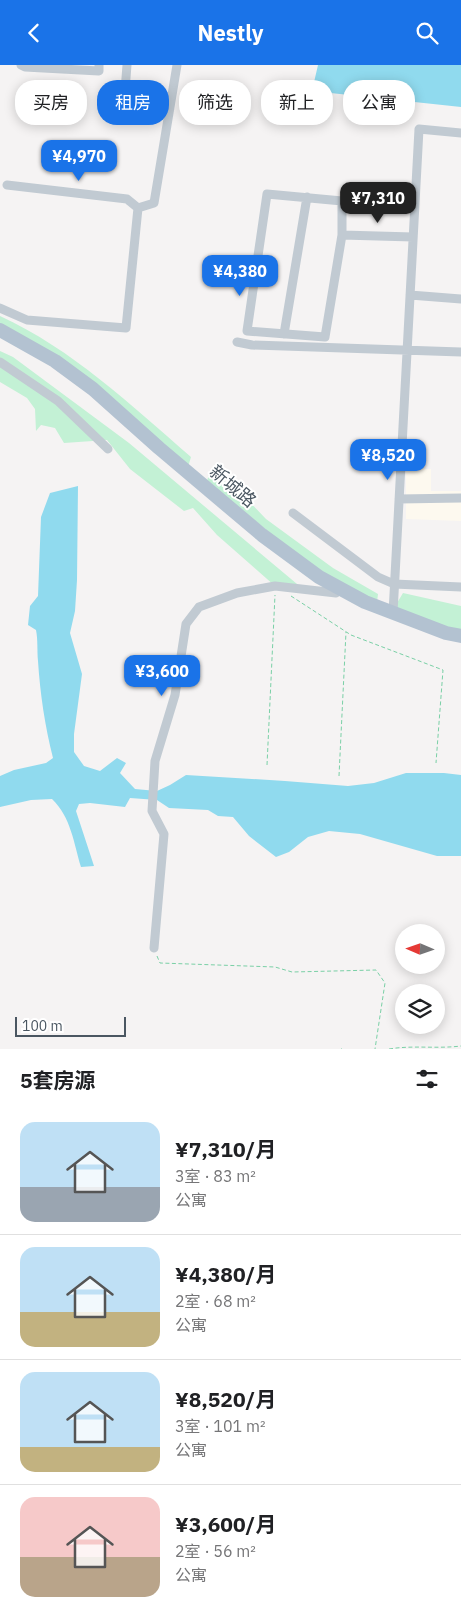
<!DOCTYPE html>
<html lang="zh">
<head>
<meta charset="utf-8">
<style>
	:root { --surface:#fff; --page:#f6f6f6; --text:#202124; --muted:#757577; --line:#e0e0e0; --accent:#1a73e8 }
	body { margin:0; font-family:"IBM Plex Sans","Noto Sans SC",sans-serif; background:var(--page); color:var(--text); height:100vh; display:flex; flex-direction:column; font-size:19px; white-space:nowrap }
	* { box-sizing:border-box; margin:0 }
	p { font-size:16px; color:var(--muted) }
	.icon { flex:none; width:28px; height:28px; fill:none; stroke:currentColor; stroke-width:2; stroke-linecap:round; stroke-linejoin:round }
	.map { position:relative; height:984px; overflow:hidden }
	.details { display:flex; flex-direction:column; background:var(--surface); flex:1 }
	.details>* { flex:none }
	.guide { position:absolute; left:15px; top:15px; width:431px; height:45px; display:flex; gap:10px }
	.needle { width:32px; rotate:272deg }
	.fabs { position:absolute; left:395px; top:859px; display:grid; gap:10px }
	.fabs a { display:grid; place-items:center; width:50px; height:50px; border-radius:50%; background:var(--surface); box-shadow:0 2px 12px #0003; font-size:25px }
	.scale { position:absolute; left:15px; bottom:12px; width:111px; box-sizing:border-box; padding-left:5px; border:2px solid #4a5661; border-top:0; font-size:14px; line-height:18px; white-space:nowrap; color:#4a5661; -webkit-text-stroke:4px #fff; paint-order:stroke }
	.price { position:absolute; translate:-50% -42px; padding:0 11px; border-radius:10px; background:var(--accent); color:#fff; font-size:16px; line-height:32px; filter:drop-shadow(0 1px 2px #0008) }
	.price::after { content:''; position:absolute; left:50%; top:30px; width:15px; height:11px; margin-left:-8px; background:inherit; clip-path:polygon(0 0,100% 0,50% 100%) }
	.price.on { background:#222; color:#fff }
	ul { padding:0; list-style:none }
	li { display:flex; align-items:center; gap:15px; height:125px; padding:0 20px }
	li+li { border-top:1px solid var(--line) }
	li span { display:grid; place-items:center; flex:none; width:140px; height:100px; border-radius:15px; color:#555 }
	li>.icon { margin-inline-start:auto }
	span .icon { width:60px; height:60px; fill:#fffc; stroke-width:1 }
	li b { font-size:21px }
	h2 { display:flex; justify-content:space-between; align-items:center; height:60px; padding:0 20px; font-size:21px }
	.pill { padding:0 18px; border-radius:20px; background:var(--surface); box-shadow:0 2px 12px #0003; font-size:18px; line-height:45px }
	.pill.on { background:var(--accent); color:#fff }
	header { display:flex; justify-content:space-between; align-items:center; height:65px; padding:0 20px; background:var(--accent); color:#fff; font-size:22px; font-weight:700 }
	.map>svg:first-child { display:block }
	.commercial { fill:#fdf9ef }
	.green { fill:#c3f1d5 }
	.water { fill:#90daee }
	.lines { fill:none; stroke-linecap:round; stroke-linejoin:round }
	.path { stroke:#7ad0a6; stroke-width:1; stroke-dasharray:4 2.5; stroke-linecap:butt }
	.street { stroke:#c1cad2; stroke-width:9 }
	.primary { stroke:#b3c2d1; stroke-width:14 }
	.labels { text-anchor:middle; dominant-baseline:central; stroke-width:4; stroke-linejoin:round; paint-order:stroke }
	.street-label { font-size:18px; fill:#4a5661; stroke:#fff }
</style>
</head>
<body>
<header><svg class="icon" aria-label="back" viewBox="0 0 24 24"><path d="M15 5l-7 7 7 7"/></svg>Nestly<svg class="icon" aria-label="search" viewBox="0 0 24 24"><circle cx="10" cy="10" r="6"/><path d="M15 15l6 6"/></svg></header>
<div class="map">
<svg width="461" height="984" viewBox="0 0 461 984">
	<rect width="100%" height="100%" fill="#f5f3f3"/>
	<path class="commercial" d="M406,404H431V426H461V456L406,454Z"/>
	<path class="green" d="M0,251C72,284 131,340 191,392L188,402L0,260Z
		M0,286L13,292L129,378L303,524L275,521L217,470L193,443L184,446L130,404L107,375L64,378L55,363L41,360L36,366L35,344L27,333L0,317Z
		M210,406L244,431L266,454L333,503L378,529L377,537L315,505L207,416Z
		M403,528L461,541V567L398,546L397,538Z"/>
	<path class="water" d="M318,0H461V42L312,26Z
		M78,421L77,515L75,546L70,568L82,609L74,669V687L84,701L100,706L117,693L126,698L120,708L135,724L157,726L170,720L186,710L285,716L348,721L374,718L406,708H444L461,710V791H437L360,769L329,766L308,772L289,787L276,792L249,771L233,752L218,751L208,745L169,743L157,735L130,733L125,742L90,738L79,739L76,746L94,801L81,802C74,779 71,752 52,734L31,735L0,742V711L14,705L46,698L53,693C45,662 40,628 38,596C37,585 38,575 36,565L28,560L30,541L38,531L41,452L50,428Z"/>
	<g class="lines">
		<path class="path" d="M291,531L351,570L443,605L436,698
			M267,700L275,530
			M339,711L346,567
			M157,891L160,898L275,902L292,907L376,905L385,918L375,984
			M341,984H342
			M389,984C413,980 437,984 461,981"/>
		<path class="street" d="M21,0L25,2L99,6V0
			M123,52L127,0
			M7,120L127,134L138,143
			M267,129L342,136V170L325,272L247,266Z
			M342,170L413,172
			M410,230L461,234
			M0,243L27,255L126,263L138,143L154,138L177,0
			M284,269L307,132
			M237,277L252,280L461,287
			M0,297L58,336L108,384
			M399,434L461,433
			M293,448L378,512L394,519L461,522
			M393,548L419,64L461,68
			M154,883L164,769L152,746L155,696L175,630L186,559L199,542L237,528L275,521L336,528"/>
		<path class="primary" d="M0,265L55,296L93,324L159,383L262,470L319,512L365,537L446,568L461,571"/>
	</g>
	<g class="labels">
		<g class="street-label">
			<text transform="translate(233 421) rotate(40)">新城路</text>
		</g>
	</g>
</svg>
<div class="fabs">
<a><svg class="needle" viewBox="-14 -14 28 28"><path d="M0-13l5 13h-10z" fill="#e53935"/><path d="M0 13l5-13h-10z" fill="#757577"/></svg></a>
<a><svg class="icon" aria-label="layers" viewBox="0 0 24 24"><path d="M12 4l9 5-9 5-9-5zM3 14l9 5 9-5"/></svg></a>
</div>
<div class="scale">100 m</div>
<b class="price" style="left:79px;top:117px">¥4,970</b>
<b class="price on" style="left:378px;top:159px">¥7,310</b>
<b class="price" style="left:240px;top:232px">¥4,380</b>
<b class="price" style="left:388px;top:416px">¥8,520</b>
<b class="price" style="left:162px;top:632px">¥3,600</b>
<div class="guide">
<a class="pill">买房</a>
<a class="pill on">租房</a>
<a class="pill">筛选</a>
<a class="pill">新上</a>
<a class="pill">公寓</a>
</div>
</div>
<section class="details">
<h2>5套房源<svg class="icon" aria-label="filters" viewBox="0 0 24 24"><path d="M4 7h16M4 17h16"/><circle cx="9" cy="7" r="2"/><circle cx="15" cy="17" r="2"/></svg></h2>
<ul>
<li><span style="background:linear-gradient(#bfe0f5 65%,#9aa5b1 0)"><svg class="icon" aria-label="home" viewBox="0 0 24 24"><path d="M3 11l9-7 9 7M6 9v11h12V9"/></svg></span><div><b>¥7,310/月</b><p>3室 · 83 m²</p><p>公寓</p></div></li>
<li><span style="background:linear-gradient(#bfe0f5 65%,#c2b280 0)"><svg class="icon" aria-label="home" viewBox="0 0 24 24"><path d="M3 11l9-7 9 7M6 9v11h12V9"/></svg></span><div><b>¥4,380/月</b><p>2室 · 68 m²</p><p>公寓</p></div></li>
<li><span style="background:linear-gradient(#bfe0f5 75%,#c2b280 0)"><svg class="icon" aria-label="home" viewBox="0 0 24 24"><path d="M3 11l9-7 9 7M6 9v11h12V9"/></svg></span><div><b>¥8,520/月</b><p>3室 · 101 m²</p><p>公寓</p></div></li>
<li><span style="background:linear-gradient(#f6c9c9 60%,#b9a48a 0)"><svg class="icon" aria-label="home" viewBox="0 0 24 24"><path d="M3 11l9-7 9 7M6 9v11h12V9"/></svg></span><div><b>¥3,600/月</b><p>2室 · 56 m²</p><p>公寓</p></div></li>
</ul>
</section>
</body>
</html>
